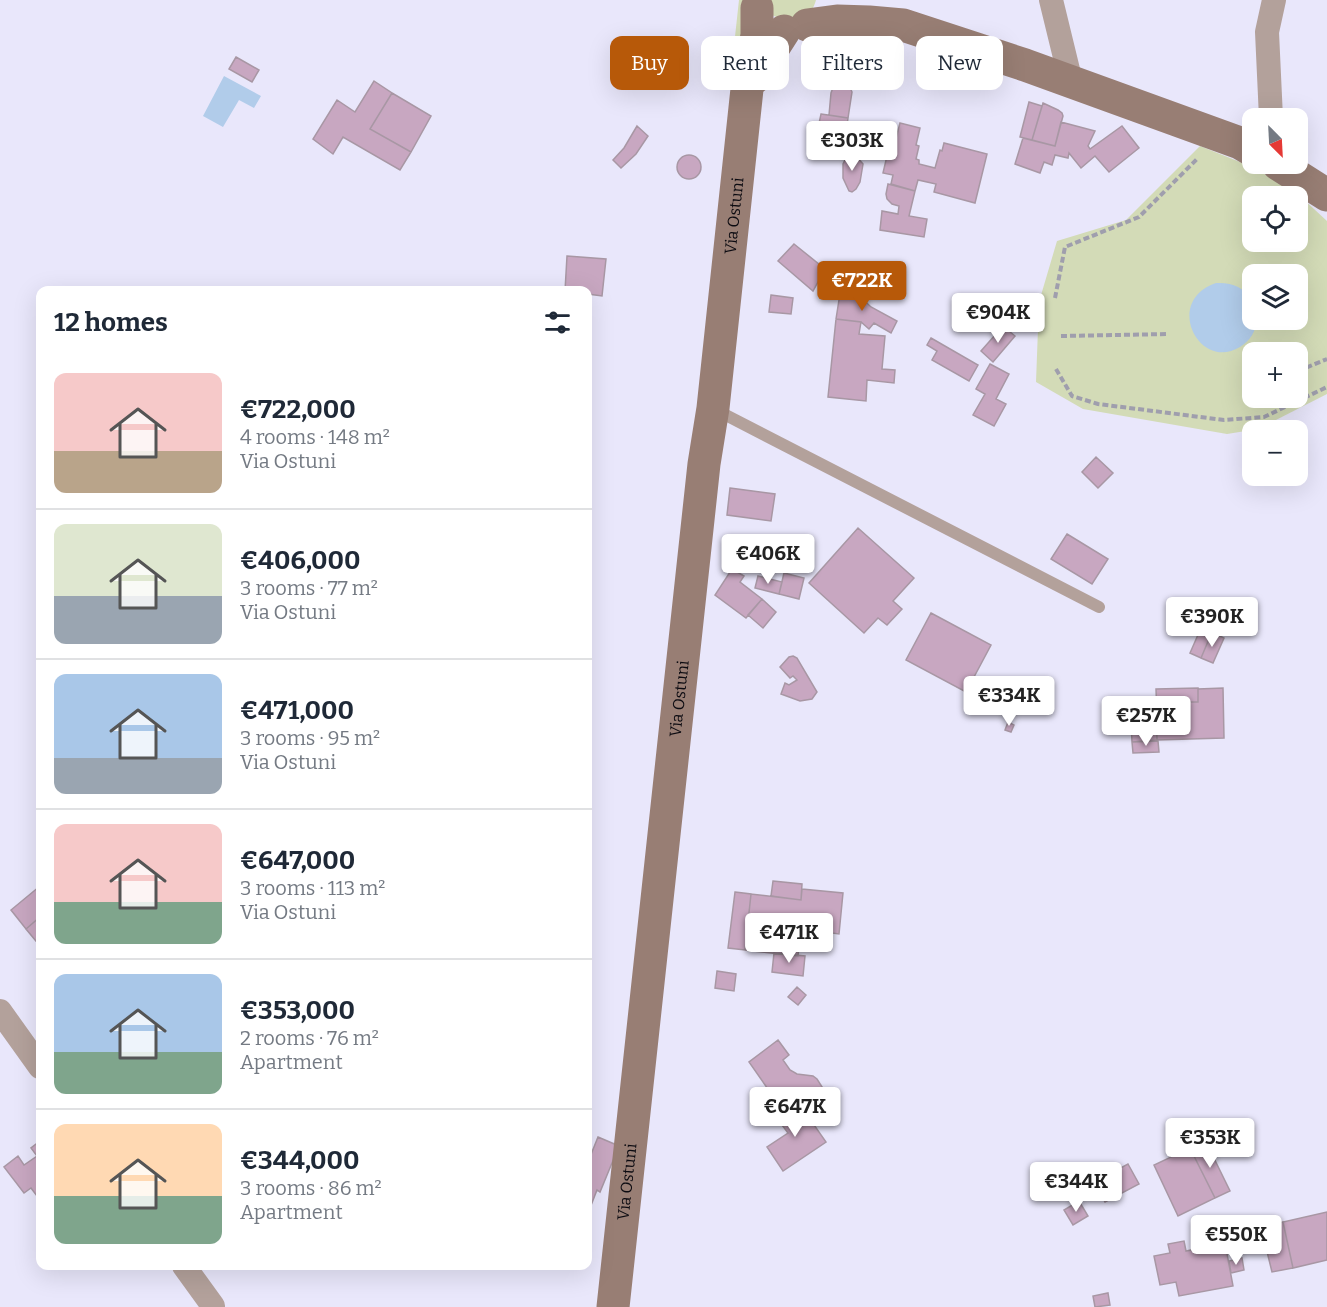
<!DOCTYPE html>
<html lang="en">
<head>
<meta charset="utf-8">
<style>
	:root { --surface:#fff; --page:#f2f2f3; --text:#1f2937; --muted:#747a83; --line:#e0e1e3; --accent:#b75909 }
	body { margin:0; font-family:Bitter,serif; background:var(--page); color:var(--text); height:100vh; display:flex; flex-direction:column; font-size:22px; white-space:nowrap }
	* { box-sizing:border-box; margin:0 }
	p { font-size:20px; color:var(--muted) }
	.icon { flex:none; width:33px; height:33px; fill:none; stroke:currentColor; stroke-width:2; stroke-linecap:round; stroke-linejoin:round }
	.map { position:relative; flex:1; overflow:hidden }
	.sheet { position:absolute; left:36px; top:286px; width:556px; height:984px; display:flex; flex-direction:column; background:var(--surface); border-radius:12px; box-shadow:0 6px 24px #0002 }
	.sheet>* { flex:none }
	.banner { position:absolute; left:610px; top:36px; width:570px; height:54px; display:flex; gap:12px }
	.needle { width:39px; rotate:156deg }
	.controls { position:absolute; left:1242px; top:108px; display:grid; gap:12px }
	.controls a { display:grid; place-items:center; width:66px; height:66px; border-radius:12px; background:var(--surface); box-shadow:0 6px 24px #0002; font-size:30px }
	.price { position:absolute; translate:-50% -51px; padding:0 14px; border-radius:6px; background:#fff; color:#222; font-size:20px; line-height:39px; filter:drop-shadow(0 2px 3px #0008) }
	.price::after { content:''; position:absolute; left:50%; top:36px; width:18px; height:14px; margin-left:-9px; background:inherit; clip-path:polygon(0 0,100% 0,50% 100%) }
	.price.on { background:var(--accent); color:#fff }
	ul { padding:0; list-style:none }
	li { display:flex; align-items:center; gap:18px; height:150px; padding:0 18px }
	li+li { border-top:2px solid var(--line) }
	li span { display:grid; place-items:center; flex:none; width:168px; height:120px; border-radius:12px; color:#555 }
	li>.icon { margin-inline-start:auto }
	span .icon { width:72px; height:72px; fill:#fffc; stroke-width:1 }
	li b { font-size:26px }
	h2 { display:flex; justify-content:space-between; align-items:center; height:72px; padding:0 18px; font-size:26px }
	.tag { padding:0 21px; border-radius:12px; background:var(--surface); box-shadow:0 6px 24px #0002; font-size:21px; line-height:54px }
	.tag.on { background:var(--accent); color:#fff }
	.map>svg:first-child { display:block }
	.green { fill:#d3dbb7; fill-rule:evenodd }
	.water { fill:#b1ccea }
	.building { fill:#c8a7c1; stroke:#a897a4; stroke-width:1.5 }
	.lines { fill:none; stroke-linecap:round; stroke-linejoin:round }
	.path { stroke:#9f9ead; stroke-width:4; stroke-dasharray:6 3; stroke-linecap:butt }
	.service { stroke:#b3a19b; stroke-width:12 }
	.minor { stroke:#b3a19b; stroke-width:24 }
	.secondary { stroke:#987e74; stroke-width:33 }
	.labels { text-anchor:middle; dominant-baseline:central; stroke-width:4.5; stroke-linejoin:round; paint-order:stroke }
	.street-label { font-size:16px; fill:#0c0b11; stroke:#e9e7fb }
</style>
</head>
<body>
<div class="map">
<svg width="1327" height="1307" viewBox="0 0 1327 1307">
	<rect width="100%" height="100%" fill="#e9e7fb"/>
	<path class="green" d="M739,0H749L742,48L732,64Z
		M763,0H816C814,7 810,16 802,19C795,22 775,19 770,13C767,10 765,4 763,0Z
		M1200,146L1255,168L1301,197L1327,221V394L1258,429L1227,434L1083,409L1036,382L1039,302L1057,241L1126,220ZM1252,196H1298V242H1252ZM1252,274H1298V320H1252ZM1252,352H1298V398H1252Z"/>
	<path class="water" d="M224,76L261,96L254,108L239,100L223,127L203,116Z
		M1216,283C1231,282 1244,287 1252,300V320H1257C1256,331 1250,341 1240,347C1199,372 1163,301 1216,283Z"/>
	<path class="building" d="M236,57L259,70L252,82L229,69Z
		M374,81L392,93L370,129L411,152L400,170L343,137L333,154L313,139L337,100L355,112Z
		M843,82H846L849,85L852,92L848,118L829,115L831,93L834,85Z
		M392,93L431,116L411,152L370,129Z
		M1029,102L1042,106L1032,140L1020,137Z
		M1043,103L1058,110L1062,113L1063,116L1055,146L1032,140Z
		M821,114L848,118L843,156L817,152L818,137L827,139L829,129L818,128Z
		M1061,122L1095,131L1088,146L1090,149L1122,126L1139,148L1109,172L1095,156L1081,168L1069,153L1068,158L1055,155L1052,165L1044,162L1040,173L1015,164L1023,138L1055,146Z
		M900,123L920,128L916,145L919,146L916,159L919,160V164L935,168L940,150L942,151L944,143L987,154L975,203L934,192L936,184L918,180L915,191L891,184L893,175L883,173L887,156L891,157Z
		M637,126L648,136L636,154L621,168L613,160L624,148Z
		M677 167a12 12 0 1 1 24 0a12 12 0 1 1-24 0Z
		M851,155L856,156L863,164L860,182L856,189L852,192L849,191L843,178V164L846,158Z
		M888,184L915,191L909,216L927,219L924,237L880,230L882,211L898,214L899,206L892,204L887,199L886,194Z
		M794,244L825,269L813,291L778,261Z
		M567,256L606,259L602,296L588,294V291H565Z
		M849,286L871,307L897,321L891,333L874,323L869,329L861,322L836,319L839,300L843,293Z
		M771,295L793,298L791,314L769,312Z
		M836,319L861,322L859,334L885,336L882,369L895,370L894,383L867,380L866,401L828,397Z
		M1003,326L1015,336L993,362L981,351Z
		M931,338L978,365L969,381L932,360L937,351L927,345Z
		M990,364L1009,374L996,399L1006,404L994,426L973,415L985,394L976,389Z
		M1096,457L1113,473L1098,488L1082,472Z
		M730,488L775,494L771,521L727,515Z
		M858,528L914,578L893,601L902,609L887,625L878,618L864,633L809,583Z
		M1067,534L1108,559L1092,584L1051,559Z
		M764,536L789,538L786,571L761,569Z
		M732,569L744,576L740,582L762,599L746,618L715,595Z
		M784,573L804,578L799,599L779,594Z
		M758,576L782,582L779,594L755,588Z
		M762,599L776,612L763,628L748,615Z
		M931,613L991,645L966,692L906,660Z
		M1201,628L1212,632L1201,658L1190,653Z
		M1212,632L1224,638L1213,663L1201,658Z
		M793,656L797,658L817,692L812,699L800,701L781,694L785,683L789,685L797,680L793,676L790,678L780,667L789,657Z
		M1198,688V702H1168V718H1157L1156,689Z
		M1223,688L1224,738L1157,740V718H1168V702H1198V689Z
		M1156,721L1157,740L1132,742L1131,723Z
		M1008,722L1014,725L1011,732L1005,730Z
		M1158,741L1159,752L1133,753L1132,742Z
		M773,881L802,884L801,900L771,896Z
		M40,886V917L26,929L11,910Z
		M802,889L843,893L839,934L801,929L798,956L745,950L751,894L801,900Z
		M735,892L751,894L745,950L728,948Z
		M40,917V946L26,929Z
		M774,953L805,956L803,976L772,972Z
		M717,971L736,974L734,991L715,988Z
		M797,987L806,995L798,1005L788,997Z
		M778,1040L789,1055L783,1060L790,1070L797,1074L813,1076L817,1079L824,1090V1102L822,1113L817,1118L812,1121L798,1102L784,1112L749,1062Z
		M798,1102L826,1142L783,1171L767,1147L788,1133L776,1117Z
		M598,1137L619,1146L600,1192L597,1190L588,1213V1162Z
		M1205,1140L1230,1191L1215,1198L1190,1148Z
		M40,1141V1200L31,1188L24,1193L4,1167L18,1156L24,1165L37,1156L31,1148Z
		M1190,1148L1215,1198L1178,1216L1154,1165Z
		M1128,1164L1139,1184L1105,1202L1094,1182Z
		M1079,1201L1088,1216L1073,1225L1064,1210Z
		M1327,1212V1260L1293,1268L1283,1222Z
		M1283,1222L1293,1268L1272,1272L1261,1227Z
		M1184,1241L1186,1251L1225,1243L1233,1286L1179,1296L1176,1282L1160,1285L1154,1256L1170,1253L1168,1244Z
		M1242,1258L1244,1270L1231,1273L1229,1261Z
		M1108,1293L1110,1305L1095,1307L1093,1296Z"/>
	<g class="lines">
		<path class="path" d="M1055,298L1065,247L1139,217L1198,158
			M1061,336L1169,334
			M1056,369L1072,396L1098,404L1224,420L1264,417L1327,387
			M1298,371L1327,359"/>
		<path class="service" d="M716,410L1099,607"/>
		<path class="minor" d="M1051,0L1071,82
			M1271,118L1267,32L1274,0
			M0,1011L40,1067
			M184,1266L213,1306"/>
		<g class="secondary">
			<path d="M807,25L837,21L869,22L903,25L1025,65L1240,143L1252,150"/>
			<path d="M754,78L784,31"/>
			<path d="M1278,164L1327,195"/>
			<path id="s1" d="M613,1307L704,464L713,408L747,89L757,35V8"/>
		</g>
	</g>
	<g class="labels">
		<g class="street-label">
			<text stroke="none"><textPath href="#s1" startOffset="1098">Via Ostuni</textPath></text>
			<text stroke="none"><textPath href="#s1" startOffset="612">Via Ostuni</textPath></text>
			<text stroke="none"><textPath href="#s1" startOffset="126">Via Ostuni</textPath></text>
		</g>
	</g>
</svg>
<div class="controls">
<a><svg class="needle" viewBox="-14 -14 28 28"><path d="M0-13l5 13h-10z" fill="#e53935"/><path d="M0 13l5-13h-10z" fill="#747a83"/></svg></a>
<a><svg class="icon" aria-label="locate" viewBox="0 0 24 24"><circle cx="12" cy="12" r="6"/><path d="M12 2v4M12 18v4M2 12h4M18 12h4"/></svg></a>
<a><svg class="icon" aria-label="layers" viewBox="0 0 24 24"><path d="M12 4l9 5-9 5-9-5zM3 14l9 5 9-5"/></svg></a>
<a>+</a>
<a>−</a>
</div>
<b class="price" style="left:852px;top:172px">€303K</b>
<b class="price on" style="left:862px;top:312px">€722K</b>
<b class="price" style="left:998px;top:344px">€904K</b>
<b class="price" style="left:768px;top:585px">€406K</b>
<b class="price" style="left:1212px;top:648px">€390K</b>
<b class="price" style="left:1009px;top:727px">€334K</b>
<b class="price" style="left:1146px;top:747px">€257K</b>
<b class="price" style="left:789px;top:964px">€471K</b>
<b class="price" style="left:795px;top:1138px">€647K</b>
<b class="price" style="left:1210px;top:1169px">€353K</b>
<b class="price" style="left:1076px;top:1213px">€344K</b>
<b class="price" style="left:1236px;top:1266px">€550K</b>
<div class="banner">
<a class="tag on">Buy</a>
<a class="tag">Rent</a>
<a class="tag">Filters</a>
<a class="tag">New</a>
</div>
<section class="sheet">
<h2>12 homes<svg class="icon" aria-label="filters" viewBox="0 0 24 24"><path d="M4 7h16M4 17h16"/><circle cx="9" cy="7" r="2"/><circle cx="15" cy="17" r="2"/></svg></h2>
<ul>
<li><span style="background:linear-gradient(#f6c9c9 65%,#b9a48a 0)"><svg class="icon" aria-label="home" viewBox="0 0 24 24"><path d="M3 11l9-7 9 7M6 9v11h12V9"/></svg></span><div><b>€722,000</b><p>4 rooms · 148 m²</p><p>Via Ostuni</p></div></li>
<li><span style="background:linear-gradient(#dfe7d0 60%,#9aa5b1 0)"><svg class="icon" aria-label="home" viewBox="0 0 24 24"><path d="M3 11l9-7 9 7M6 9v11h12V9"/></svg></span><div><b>€406,000</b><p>3 rooms · 77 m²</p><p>Via Ostuni</p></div></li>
<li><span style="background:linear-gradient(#a9c7e8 70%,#9aa5b1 0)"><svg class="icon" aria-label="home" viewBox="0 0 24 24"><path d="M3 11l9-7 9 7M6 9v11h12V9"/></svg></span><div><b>€471,000</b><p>3 rooms · 95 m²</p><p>Via Ostuni</p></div></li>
<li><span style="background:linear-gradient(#f6c9c9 65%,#7fa58c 0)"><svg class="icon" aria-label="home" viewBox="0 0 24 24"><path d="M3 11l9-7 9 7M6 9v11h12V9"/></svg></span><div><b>€647,000</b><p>3 rooms · 113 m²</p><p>Via Ostuni</p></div></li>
<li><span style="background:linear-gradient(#a9c7e8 65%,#7fa58c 0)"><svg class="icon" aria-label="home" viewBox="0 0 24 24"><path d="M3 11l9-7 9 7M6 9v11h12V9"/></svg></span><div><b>€353,000</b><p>2 rooms · 76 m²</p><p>Apartment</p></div></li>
<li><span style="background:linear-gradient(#ffd9b3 60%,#7fa58c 0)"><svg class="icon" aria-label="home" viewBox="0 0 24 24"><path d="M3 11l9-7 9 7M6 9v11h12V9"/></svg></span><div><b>€344,000</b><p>3 rooms · 86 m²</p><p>Apartment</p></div></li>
</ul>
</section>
</div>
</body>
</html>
